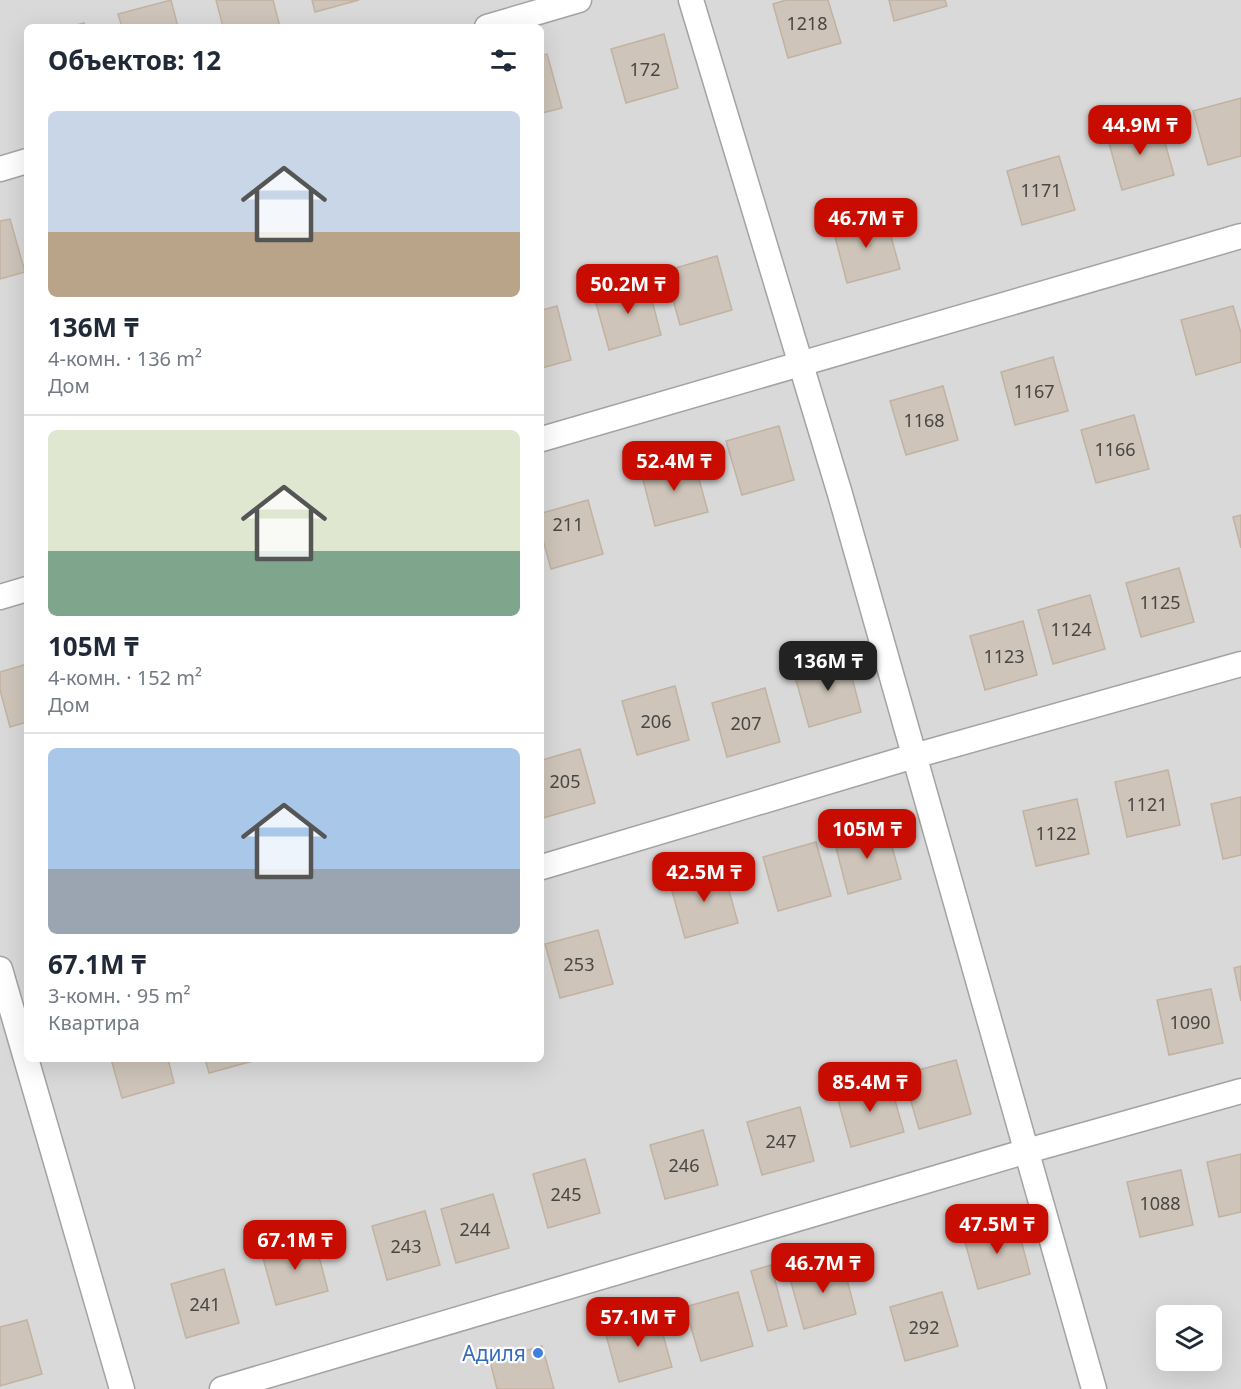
<!DOCTYPE html>
<html lang="ru">
<head>
<meta charset="utf-8">
<style>
	:root { --surface:#fff; --page:#f6f6f7; --text:#1f2937; --muted:#747a83; --line:#e0e1e3; --accent:#c80d00 }
	body { margin:0; font-family:"Noto Sans",sans-serif; background:var(--page); color:var(--text); height:100vh; display:flex; flex-direction:column; font-size:22px; white-space:nowrap }
	* { box-sizing:border-box; margin:0 }
	p { font-size:20px; color:var(--muted) }
	.icon { flex:none; width:33px; height:33px; fill:none; stroke:currentColor; stroke-width:2; stroke-linecap:round; stroke-linejoin:round }
	.map { position:relative; flex:1; overflow:hidden }
	.sheet { position:absolute; left:24px; top:24px; width:520px; height:1038px; display:flex; flex-direction:column; background:var(--surface); border-radius:9px; box-shadow:0 6px 24px #0002 }
	.sheet>* { flex:none }
	.buttons { position:absolute; left:1156px; top:1305px; display:grid; gap:12px }
	.buttons a { display:grid; place-items:center; width:66px; height:66px; border-radius:9px; background:var(--surface); box-shadow:0 6px 24px #0002; font-size:30px }
	.price { position:absolute; translate:-50% -51px; padding:0 14px; border-radius:12px; background:var(--accent); color:#fff; font-size:20px; line-height:39px; filter:drop-shadow(0 2px 3px #0008) }
	.price::after { content:''; position:absolute; left:50%; top:36px; width:18px; height:14px; margin-left:-9px; background:inherit; clip-path:polygon(0 0,100% 0,50% 100%) }
	.price.active { background:#222; color:#fff }
	ul { padding:0; list-style:none }
	li { display:grid; align-content:center; gap:12px; height:318px; padding:0 24px }
	li+li { border-top:2px solid var(--line) }
	li span { display:grid; place-items:center; height:186px; border-radius:9px; color:#555 }
	li>.icon { margin-inline-start:auto }
	span .icon { width:108px; height:108px; fill:#fffc; stroke-width:1 }
	li b { font-size:26px }
	h2 { display:flex; justify-content:space-between; align-items:center; height:72px; padding:0 24px; font-size:26px }
	.map>svg:first-child { display:block }
	.residential { fill:#dad9d9; fill-rule:evenodd }
	.building { fill:#cec4b9; stroke:#c1b2a2; stroke-width:1.5 }
	.lines { fill:none; stroke-linecap:round; stroke-linejoin:round }
	.minor-casing { stroke:#a3a3a3; stroke-width:27 }
	.minor { stroke:#fff; stroke-width:24 }
	.shop-dot { fill:#3f7fe0; stroke:#fff; stroke-width:2 }
	.labels { text-anchor:middle; dominant-baseline:central; stroke-width:4.5; stroke-linejoin:round; paint-order:stroke }
	.number-label { font-size:18px; fill:#484643 }
	.shop-label { font-size:21px; fill:#366cbe; stroke:#fff; text-anchor:end }
</style>
</head>
<body>
<div class="map">
<svg width="1241" height="1389" viewBox="0 0 1241 1389">
	<rect width="100%" height="100%" fill="#eeebe0"/>
	<path class="residential" d="M0,0H1241V1389H0ZM27,27H542V1059H27ZM1167,1316H1212V1360H1167Z"/>
	<path class="building" d="M171,0L178,27H122L118,14Z
		M216,0H273L280,27H223Z
		M312,0H359L315,12Z
		M786,0H828L841,43L788,58L773,4Z
		M889,0H945L947,6L894,21Z
		M84,23L85,27H69Z
		M664,34L678,88L626,103L611,49Z
		M547,54L562,108L542,113V55Z
		M1241,98V156L1208,165L1193,111Z
		M1159,121L1174,175L1122,190L1107,136Z
		M1059,156L1075,210L1022,225L1007,171Z
		M885,215L900,269L847,283L833,229Z
		M10,219L25,272L0,279V221Z
		M717,256L732,310L680,325L665,271Z
		M647,281L661,335L609,350L594,296Z
		M557,306L571,360L542,368V310Z
		M1233,306L1241,333V362L1196,375L1181,320Z
		M1053,357L1068,411L1015,425L1001,372Z
		M943,386L958,440L906,455L890,401Z
		M1134,415L1149,469L1096,483L1081,430Z
		M779,426L794,480L742,495L726,441Z
		M693,457L708,512L655,526L641,472Z
		M588,500L603,554L551,569L542,536V513Z
		M1241,515V548L1233,517Z
		M1179,568L1194,622L1141,637L1126,583Z
		M1090,595L1105,649L1053,664L1038,610Z
		M1023,621L1037,675L985,690L970,636Z
		M847,658L861,712L809,727L794,673Z
		M27,664V722L10,727L0,690V672Z
		M675,686L689,740L637,755L622,701Z
		M765,688L780,742L727,757L712,703Z
		M580,749L595,803L543,818L542,760Z
		M1168,770L1180,825L1127,837L1115,782Z
		M1241,797V855L1223,859L1211,804Z
		M1077,799L1089,854L1036,866L1023,811Z
		M886,825L901,879L848,894L834,840Z
		M816,842L831,896L778,911L763,857Z
		M723,869L738,923L685,938L670,884Z
		M598,930L613,984L560,998L545,944Z
		M1241,966V1001L1234,968Z
		M1211,989L1223,1043L1169,1055L1157,1000Z
		M111,1059H168L174,1083L122,1098Z
		M205,1059H260L209,1073Z
		M956,1060L971,1114L919,1129L903,1074Z
		M889,1079L904,1132L851,1147L836,1093Z
		M800,1107L814,1161L762,1175L747,1122Z
		M703,1130L718,1185L665,1199L650,1145Z
		M1241,1154V1212L1219,1217L1207,1162Z
		M585,1159L600,1213L548,1228L533,1174Z
		M1181,1170L1193,1225L1140,1237L1127,1182Z
		M493,1194L509,1248L456,1263L441,1209Z
		M425,1211L440,1265L387,1280L372,1226Z
		M1016,1221L1030,1274L978,1289L963,1235Z
		M314,1237L328,1291L276,1305L261,1251Z
		M842,1260L856,1314L804,1329L789,1275Z
		M771,1265L787,1326L768,1331L751,1271Z
		M224,1269L239,1323L186,1338L171,1284Z
		M738,1292L753,1346L701,1361L685,1307Z
		M942,1292L958,1346L905,1361L890,1307Z
		M657,1313L672,1367L619,1382L604,1328Z
		M27,1320L42,1374L0,1386V1327Z
		M542,1346L554,1389H497L490,1361Z"/>
	<g class="lines">
		<g class="minor-casing">
			<path id="minor" d="M691,0L840,494L1094,1389
				M487,27L579,0
				M0,169L27,161
				M542,439L1241,236
				M0,597L27,589
				M542,867L914,756L1241,664
				M0,969L122,1389
				M222,1389L1027,1151L1241,1091"/>
		</g>
		<use href="#minor" class="minor"/>
	</g>
	<circle class="shop-dot" cx="538" cy="1353" r="6"/>
	<g class="labels">
		<g class="number-label">
			<text x="807" y="23">1218</text>
			<text x="645" y="69">172</text>
			<text x="1041" y="190">1171</text>
			<text x="1034" y="391">1167</text>
			<text x="924" y="420">1168</text>
			<text x="1115" y="449">1166</text>
			<text x="568" y="524">211</text>
			<text x="1160" y="602">1125</text>
			<text x="1071" y="629">1124</text>
			<text x="1004" y="656">1123</text>
			<text x="656" y="721">206</text>
			<text x="746" y="723">207</text>
			<text x="565" y="781">205</text>
			<text x="1147" y="804">1121</text>
			<text x="1056" y="833">1122</text>
			<text x="579" y="964">253</text>
			<text x="1190" y="1022">1090</text>
			<text x="781" y="1141">247</text>
			<text x="684" y="1165">246</text>
			<text x="566" y="1194">245</text>
			<text x="1160" y="1203">1088</text>
			<text x="475" y="1229">244</text>
			<text x="406" y="1246">243</text>
			<text x="205" y="1304">241</text>
			<text x="924" y="1327">292</text>
		</g>
		<g class="shop-label">
			<text x="526" y="1353">Адиля</text>
		</g>
	</g>
</svg>
<div class="buttons">
<a><svg class="icon" aria-label="layers" viewBox="0 0 24 24"><path d="M12 4l9 5-9 5-9-5zM3 14l9 5 9-5"/></svg></a>
</div>
<b class="price" style="left:1140px;top:156px">44.9M ₸</b>
<b class="price" style="left:866px;top:249px">46.7M ₸</b>
<b class="price" style="left:628px;top:315px">50.2M ₸</b>
<b class="price" style="left:674px;top:492px">52.4M ₸</b>
<b class="price active" style="left:828px;top:692px">136M ₸</b>
<b class="price" style="left:867px;top:860px">105M ₸</b>
<b class="price" style="left:704px;top:903px">42.5M ₸</b>
<b class="price" style="left:870px;top:1113px">85.4M ₸</b>
<b class="price" style="left:997px;top:1255px">47.5M ₸</b>
<b class="price" style="left:295px;top:1271px">67.1M ₸</b>
<b class="price" style="left:823px;top:1294px">46.7M ₸</b>
<b class="price" style="left:638px;top:1348px">57.1M ₸</b>
<section class="sheet">
<h2>Объектов: 12<svg class="icon" aria-label="filters" viewBox="0 0 24 24"><path d="M4 7h16M4 17h16"/><circle cx="9" cy="7" r="2"/><circle cx="15" cy="17" r="2"/></svg></h2>
<ul>
<li><span style="background:linear-gradient(#c9d6e8 65%,#b9a48a 0)"><svg class="icon" aria-label="home" viewBox="0 0 24 24"><path d="M3 11l9-7 9 7M6 9v11h12V9"/></svg></span><div><b>136M ₸</b><p>4-комн. · 136 m²</p><p>Дом</p></div></li>
<li><span style="background:linear-gradient(#dfe7d0 65%,#7fa58c 0)"><svg class="icon" aria-label="home" viewBox="0 0 24 24"><path d="M3 11l9-7 9 7M6 9v11h12V9"/></svg></span><div><b>105M ₸</b><p>4-комн. · 152 m²</p><p>Дом</p></div></li>
<li><span style="background:linear-gradient(#a9c7e8 65%,#9aa5b1 0)"><svg class="icon" aria-label="home" viewBox="0 0 24 24"><path d="M3 11l9-7 9 7M6 9v11h12V9"/></svg></span><div><b>67.1M ₸</b><p>3-комн. · 95 m²</p><p>Квартира</p></div></li>
</ul>
</section>
</div>
</body>
</html>
